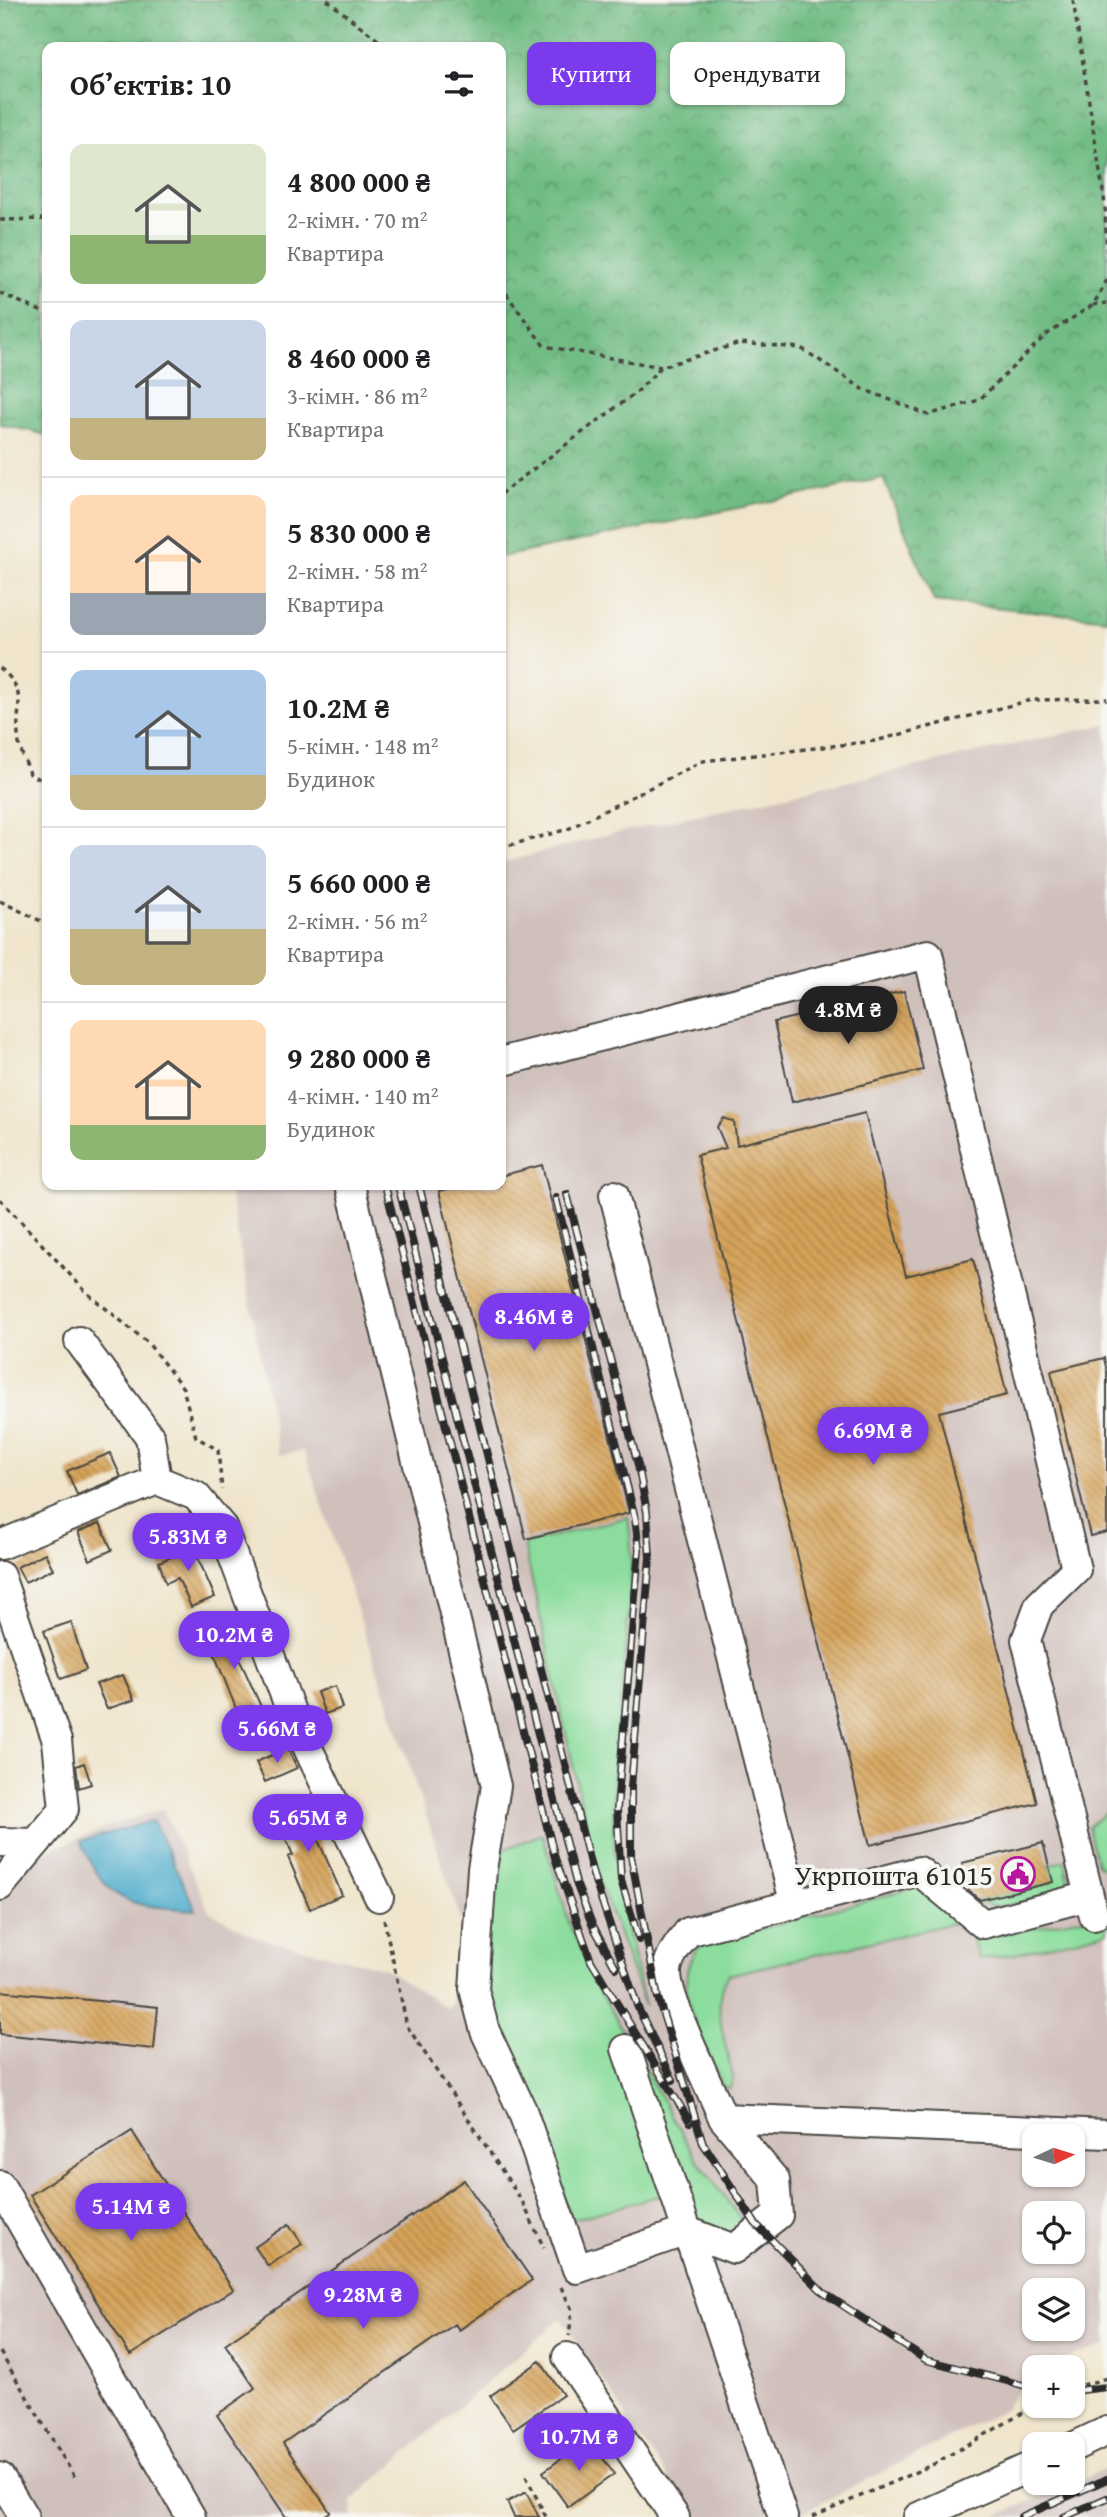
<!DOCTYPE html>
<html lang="uk">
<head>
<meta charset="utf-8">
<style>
	:root { --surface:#fff; --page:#f2f2f2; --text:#202124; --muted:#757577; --line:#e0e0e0; --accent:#7c3aed }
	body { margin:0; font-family:"Gentium Book Plus",serif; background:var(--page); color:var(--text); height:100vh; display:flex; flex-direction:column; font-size:26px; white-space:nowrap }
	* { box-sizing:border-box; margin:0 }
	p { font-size:23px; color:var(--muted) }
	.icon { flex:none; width:38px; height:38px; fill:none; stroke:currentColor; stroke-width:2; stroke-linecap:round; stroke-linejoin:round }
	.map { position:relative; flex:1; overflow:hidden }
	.details { position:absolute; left:42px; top:42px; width:464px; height:1148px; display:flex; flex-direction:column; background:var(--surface); border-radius:14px; box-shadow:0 2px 5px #0004 }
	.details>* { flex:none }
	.banner { position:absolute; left:527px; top:42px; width:474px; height:63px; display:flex; gap:14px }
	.needle { width:46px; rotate:86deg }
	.tools { position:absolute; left:1022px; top:2124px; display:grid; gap:14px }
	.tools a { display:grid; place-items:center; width:63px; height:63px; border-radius:14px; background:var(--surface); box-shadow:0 2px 5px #0004; font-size:35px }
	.price { position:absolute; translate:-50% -60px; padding:0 16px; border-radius:24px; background:var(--accent); color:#fff; font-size:23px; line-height:46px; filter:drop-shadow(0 2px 4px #0008) }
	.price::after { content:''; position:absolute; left:50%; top:42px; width:21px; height:16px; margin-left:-10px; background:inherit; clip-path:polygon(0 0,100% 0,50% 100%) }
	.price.on { background:#222; color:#fff }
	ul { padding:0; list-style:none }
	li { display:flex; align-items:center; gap:21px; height:175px; padding:0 28px }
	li+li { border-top:2px solid var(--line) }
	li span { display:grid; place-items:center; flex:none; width:196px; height:140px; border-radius:14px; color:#555 }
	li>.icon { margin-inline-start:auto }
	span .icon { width:84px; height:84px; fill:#fffc; stroke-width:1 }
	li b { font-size:30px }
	h2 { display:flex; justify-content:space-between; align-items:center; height:84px; padding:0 28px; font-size:30px }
	.tag { padding:0 24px; border-radius:14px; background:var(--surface); box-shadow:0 2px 5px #0004; font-size:24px; line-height:63px }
	.tag.on { background:var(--accent); color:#fff }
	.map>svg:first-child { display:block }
	.industrial { fill:#d0c0bc; fill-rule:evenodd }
	.green { fill:#8cdd9d; stroke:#5c8464; stroke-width:2 }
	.forest { fill:url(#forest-crowns); stroke:#4e7458; stroke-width:2 }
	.water { fill:#4daccc; stroke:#3c6c7c; stroke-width:2 }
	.building { fill:url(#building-back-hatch) }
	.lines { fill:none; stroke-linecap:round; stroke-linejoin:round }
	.minor-casing { stroke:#494743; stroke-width:32 }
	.path { stroke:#494743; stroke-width:3.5; stroke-dasharray:5 5; stroke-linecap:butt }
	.minor { stroke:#fff; stroke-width:28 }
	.rail-casing { stroke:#2b2b2b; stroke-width:8 }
	.rail { stroke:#f6f6f2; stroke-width:5; stroke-dasharray:16; stroke-linecap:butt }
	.labels { text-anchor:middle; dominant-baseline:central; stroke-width:7; stroke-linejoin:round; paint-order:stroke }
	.poi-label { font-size:28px; fill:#2b2b2b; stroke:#f6f6f2; text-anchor:end }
</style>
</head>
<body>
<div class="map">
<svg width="1107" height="2517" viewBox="0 0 1107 2517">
	<defs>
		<pattern id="forest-crowns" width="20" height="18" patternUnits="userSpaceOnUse" patternTransform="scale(1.75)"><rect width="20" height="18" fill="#71bc84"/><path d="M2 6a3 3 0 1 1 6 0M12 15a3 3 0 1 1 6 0" fill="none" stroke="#5d996c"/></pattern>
		<pattern id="building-back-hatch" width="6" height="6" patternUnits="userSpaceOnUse" patternTransform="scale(1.75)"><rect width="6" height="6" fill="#d6a359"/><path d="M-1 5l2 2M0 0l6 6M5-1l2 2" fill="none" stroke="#ae854a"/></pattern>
	</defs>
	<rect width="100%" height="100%" fill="#f6f6f2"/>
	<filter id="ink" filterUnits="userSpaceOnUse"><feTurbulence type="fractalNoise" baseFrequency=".0143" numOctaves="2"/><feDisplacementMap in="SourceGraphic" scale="14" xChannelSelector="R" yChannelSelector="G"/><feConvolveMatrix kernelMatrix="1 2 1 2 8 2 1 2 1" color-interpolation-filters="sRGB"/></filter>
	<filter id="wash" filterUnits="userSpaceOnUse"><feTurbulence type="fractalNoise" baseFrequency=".00686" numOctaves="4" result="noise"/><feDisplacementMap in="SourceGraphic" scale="28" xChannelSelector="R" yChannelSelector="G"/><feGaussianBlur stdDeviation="1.57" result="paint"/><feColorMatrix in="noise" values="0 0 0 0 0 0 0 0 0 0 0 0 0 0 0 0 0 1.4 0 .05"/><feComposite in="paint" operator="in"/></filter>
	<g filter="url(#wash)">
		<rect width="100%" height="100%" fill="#f0e5cc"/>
		<path class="industrial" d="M1107,724V2345L1034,2368L1005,2409L794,2517H694L561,2318L352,2500L353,2517H0V1855L42,1853L111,1825L163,1809L209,1911L255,1937L384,1968L449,2009L469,1944L304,1451L279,1455L228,1185H500L501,863L607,835ZM1034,2137H1073V2175H1034ZM1034,2214H1073V2252H1034ZM1034,2291H1073V2329H1034Z
			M1107,2468V2517H994L1073,2483Z"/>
		<path class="green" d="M628,1517C635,1562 629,1609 625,1654C620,1703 615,1753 613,1802C611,1873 629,1938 645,2006L597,1874L524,1544Z
			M1107,1812V1871L1097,1864L1088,1827Z
			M542,1834L571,1929L597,1986L696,2158L746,2226L737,2237L724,2234L664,2194L572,2220L484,2014L490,1855Z
			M1065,1861L1069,1885L1066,1893L1001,1907L972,1902L1052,1882L1049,1865Z
			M922,1886L951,1910L954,1923L728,1975C709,2001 727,2047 733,2078L730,2088H724C707,2051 663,1979 702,1944Z
			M1107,1913V1932L1015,1954L979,1959L972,1940Z"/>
		<path class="forest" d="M0,0H1107V619L934,601L883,478L501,557L500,47H47V435L0,424Z"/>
		<path class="water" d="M153,1821L196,1910C131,1906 107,1906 81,1841Z"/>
		<g id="blocks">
			<path class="building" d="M904,991L923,1070L792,1102L774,1022Z
				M865,1113L906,1276L973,1259L1007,1395L939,1412L1037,1803L870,1845L697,1155L726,1148L717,1127L724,1118L734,1122L737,1145Z
				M542,1165L629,1513L526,1539L439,1191L464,1185H500V1176Z
				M1104,1358L1107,1372V1532L1090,1536L1051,1371Z
				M110,1453L121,1477L77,1495L67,1471Z
				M100,1523L112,1550L90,1560L78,1532Z
				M189,1538L215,1597L191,1607L178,1578L166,1583L159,1562L178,1554L173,1545Z
				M45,1553L53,1569L25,1582L17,1567Z
				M71,1622L86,1670L61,1679L44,1631Z
				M229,1623L242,1654L238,1656L263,1711L241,1721L206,1633Z
				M123,1675L134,1700L107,1709L96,1684Z
				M335,1686L342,1708L325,1714L317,1692Z
				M288,1748L297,1768L265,1782L256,1762Z
				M84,1763L91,1784L79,1788L76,1766Z
				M306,1798L315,1818L310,1821L342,1895L310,1909L288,1857L293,1855L274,1812Z
				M1043,1843L1053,1882L980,1900L969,1891L962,1863Z
				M0,1991L158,2007L154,2049L0,2034Z
				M132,2131L233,2290L130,2355L30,2195Z
				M464,2180L532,2280L459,2330L455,2324L283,2443L330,2512L322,2517H286L217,2415L255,2388L225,2344Z
				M289,2224L302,2244L268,2266L255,2247Z
				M540,2361L563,2395L513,2429L490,2396Z
				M589,2438L614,2474L568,2507L543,2472Z
				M526,2492L539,2517H514L507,2502Z"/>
		</g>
	</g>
	<g filter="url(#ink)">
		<use href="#blocks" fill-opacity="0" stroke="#494743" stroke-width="2"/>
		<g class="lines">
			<g class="minor-casing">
				<path id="minor" d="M500,1062L928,954L1076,1569L1039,1605L1026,1640L1094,1916
					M350,1185L496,1786L482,1869L474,1989L485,2031L522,2110L577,2269L687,2231L734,2249L778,2215L775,2180L723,2118
					M614,1195L795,1905
					M79,1341L150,1437L157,1480L196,1496L222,1527L293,1717L379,1897
					M0,1545L157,1480
					M0,1576L57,1741L64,1809L36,1843L0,1842
					M0,1886L36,1843
					M1089,1896L983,1924L919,1871L688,1932C679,1944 666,1959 667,1975C670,2008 709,2084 723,2118L1107,2134
					M626,2049L783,2517
					M0,2185L191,2517
					M567,2357L675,2517
					M1073,2447L1107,2431
					M0,2477L24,2517
					M918,2517L1034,2465"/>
			</g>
			<path class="path" d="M327,0L387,47
				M1073,0L1105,204L1107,261
				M0,220L47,219
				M500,285L544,346L661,367
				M0,293L47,314
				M1093,305L1107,303
				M500,494L638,391L661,367L740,343L801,348L863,389L928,415L979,400L1046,335L1093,305L1107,280
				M0,668C28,691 16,706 18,735C18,748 26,762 30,774L47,783
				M500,848L568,829L703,761L875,741L1031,700L1107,699
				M0,901L47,924
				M0,1199L87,1293L148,1343L183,1388L196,1437L218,1450L222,1490
				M384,1919L407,2026L522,2201L544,2248
				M561,2287L572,2310L569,2336
				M0,2352L76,2479
				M1073,2388L1107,2378
				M526,2476L546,2517
				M813,2517L934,2464L1035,2406"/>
			<use href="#minor" class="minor"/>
			<g class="rail-casing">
				<path id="rail" d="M385,1185L555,1858L591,1961L690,2122
					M398,1185L576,1883L592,1924L616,1968
					M419,1185L593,1875L638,2008L673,2080
					M567,1194L638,1465L647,1512L650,1557L631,1787V1856L658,1998L703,2143L755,2223L824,2293L926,2360L1034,2388
					M556,1198L635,1518L639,1549L617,1809L621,1880L639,1940
					M1073,2391L1107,2387
					M1021,2517L1107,2479
					M1064,2517L1107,2498"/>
			</g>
			<use href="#rail" class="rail"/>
		</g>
	</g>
	<defs>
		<g id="civic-ring" transform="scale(1.75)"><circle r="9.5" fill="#f6f6f2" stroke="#b5179e" stroke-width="1.5"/><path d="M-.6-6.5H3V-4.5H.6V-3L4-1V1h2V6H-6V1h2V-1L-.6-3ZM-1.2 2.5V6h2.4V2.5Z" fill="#b5179e"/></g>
	</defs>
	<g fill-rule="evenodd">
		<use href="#civic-ring" x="1018" y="1874"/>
	</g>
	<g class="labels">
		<g class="poi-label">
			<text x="993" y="1874">Укрпошта 61015</text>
		</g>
	</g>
</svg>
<div class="tools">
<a><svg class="needle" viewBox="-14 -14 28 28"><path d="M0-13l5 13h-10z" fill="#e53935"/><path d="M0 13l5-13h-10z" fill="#757577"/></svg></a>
<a><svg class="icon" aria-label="locate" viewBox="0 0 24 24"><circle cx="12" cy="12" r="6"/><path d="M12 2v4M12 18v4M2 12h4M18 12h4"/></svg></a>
<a><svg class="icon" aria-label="layers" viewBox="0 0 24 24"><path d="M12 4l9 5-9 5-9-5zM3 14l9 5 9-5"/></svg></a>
<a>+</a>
<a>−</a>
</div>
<b class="price on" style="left:848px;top:1046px">4.8M ₴</b>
<b class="price" style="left:534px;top:1353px">8.46M ₴</b>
<b class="price" style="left:873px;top:1467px">6.69M ₴</b>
<b class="price" style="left:188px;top:1573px">5.83M ₴</b>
<b class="price" style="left:234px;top:1671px">10.2M ₴</b>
<b class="price" style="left:277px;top:1765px">5.66M ₴</b>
<b class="price" style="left:308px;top:1854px">5.65M ₴</b>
<b class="price" style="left:131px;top:2243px">5.14M ₴</b>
<b class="price" style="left:363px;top:2331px">9.28M ₴</b>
<b class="price" style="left:579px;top:2473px">10.7M ₴</b>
<div class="banner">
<a class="tag on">Купити</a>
<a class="tag">Орендувати</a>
</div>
<section class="details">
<h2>Об’єктів: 10<svg class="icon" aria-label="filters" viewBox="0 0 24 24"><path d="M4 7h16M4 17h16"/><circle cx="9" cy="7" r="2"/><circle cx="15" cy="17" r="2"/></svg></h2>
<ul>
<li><span style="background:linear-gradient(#dfe7d0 65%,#8fb573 0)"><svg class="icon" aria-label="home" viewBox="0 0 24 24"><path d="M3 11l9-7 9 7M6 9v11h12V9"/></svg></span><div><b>4 800 000 ₴</b><p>2-кімн. · 70 m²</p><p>Квартира</p></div></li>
<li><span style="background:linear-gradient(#c9d6e8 70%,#c2b280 0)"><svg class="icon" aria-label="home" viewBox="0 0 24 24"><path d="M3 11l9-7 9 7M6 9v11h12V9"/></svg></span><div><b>8 460 000 ₴</b><p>3-кімн. · 86 m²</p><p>Квартира</p></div></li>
<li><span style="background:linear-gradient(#ffd9b3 70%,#9aa5b1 0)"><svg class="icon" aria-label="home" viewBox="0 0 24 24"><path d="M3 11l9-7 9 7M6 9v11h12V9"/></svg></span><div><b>5 830 000 ₴</b><p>2-кімн. · 58 m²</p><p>Квартира</p></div></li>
<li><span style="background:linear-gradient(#a9c7e8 75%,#c2b280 0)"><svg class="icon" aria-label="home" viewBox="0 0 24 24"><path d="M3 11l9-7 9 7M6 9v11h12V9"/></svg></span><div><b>10.2M ₴</b><p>5-кімн. · 148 m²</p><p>Будинок</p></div></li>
<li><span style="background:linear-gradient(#c9d6e8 60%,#c2b280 0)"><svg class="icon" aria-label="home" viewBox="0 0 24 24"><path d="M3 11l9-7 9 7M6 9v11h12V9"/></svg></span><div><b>5 660 000 ₴</b><p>2-кімн. · 56 m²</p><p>Квартира</p></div></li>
<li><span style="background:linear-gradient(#ffd9b3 75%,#8fb573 0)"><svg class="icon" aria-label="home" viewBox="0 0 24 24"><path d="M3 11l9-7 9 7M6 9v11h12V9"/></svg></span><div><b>9 280 000 ₴</b><p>4-кімн. · 140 m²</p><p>Будинок</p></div></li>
</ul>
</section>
</div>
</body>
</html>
